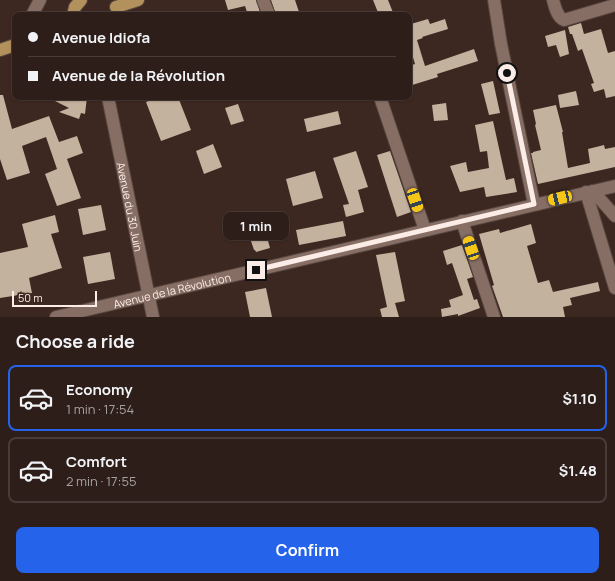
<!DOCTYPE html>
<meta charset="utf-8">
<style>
:root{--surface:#2e1e19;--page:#362722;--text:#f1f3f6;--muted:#a7a2a2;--line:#493c38;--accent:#2563eb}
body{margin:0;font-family:Manrope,sans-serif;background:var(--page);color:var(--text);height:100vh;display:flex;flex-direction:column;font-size:15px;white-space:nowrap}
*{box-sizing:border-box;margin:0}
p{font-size:13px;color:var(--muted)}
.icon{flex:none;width:22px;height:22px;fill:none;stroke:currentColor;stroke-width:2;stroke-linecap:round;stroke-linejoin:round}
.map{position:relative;height:317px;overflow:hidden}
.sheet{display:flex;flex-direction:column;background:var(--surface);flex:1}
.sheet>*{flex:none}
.top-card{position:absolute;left:12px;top:12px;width:400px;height:88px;border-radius:8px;box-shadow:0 1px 3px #0004,0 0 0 1px var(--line);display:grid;align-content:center;height:88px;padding:0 16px;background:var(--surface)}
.scale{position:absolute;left:12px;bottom:10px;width:85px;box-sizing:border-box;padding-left:4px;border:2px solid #fbece7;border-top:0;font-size:11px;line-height:14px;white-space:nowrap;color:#fbece7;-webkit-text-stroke:3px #3d2821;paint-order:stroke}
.end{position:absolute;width:18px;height:18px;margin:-9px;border:5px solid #fbece7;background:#111;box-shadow:0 0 0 2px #111}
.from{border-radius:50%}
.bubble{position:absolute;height:28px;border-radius:8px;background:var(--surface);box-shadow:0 1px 3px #0004,0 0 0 1px var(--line);font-size:13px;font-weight:700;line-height:28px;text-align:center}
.car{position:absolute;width:12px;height:24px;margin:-12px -6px;border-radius:5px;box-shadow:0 0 3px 1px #0007;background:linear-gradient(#f5c518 24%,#345 0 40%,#f5c518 0 76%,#345 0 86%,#f5c518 0)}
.top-card b{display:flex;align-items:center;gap:14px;height:38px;font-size:15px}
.top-card b+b{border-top:1px solid var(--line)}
.top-card i{width:10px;height:10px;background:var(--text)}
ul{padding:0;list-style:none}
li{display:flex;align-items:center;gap:12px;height:66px;margin:0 8px 6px;padding:0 8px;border:2px solid var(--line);border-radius:8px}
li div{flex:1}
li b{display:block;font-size:15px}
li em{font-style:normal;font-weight:700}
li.active{border-color:var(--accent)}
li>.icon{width:36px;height:36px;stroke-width:1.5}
h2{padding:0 16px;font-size:18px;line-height:48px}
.cta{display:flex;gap:8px;margin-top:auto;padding:8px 16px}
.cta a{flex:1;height:46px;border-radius:8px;background:var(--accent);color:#fff;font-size:16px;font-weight:700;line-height:46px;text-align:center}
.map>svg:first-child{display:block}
.building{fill:#c3b29d}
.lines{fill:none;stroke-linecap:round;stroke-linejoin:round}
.minor-casing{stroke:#57463f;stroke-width:14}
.major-casing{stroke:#57463f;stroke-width:14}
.minor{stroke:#876e65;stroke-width:12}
.major{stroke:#b3915d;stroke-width:12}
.route{stroke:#fbece7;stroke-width:5}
.labels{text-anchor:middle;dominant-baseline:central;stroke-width:4;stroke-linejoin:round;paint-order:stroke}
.street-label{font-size:11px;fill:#fbece7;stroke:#3d2821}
</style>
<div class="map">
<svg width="615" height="317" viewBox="0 0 615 317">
<rect width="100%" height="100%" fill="#3d2821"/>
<g class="building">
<polygon points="225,0 256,0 261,15 248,15 245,6 228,10"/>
<polygon points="271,0 295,0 300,15 276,15"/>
<polygon points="373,0 388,0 394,15 379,15"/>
<polygon points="428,19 430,24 445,19 448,29 422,37 423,38 417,40 425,66 474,49 478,61 437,74 438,77 409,86 409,66 415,64 409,44 409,22 411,22 411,24"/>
<polygon points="581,23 584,34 601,29 608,53 615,51 615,96 606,98 604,89 594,92 591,84 594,83 582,49 578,51 572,34 570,34 568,27"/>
<polygon points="565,30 569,54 560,57 556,45 548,47 545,36"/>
<polygon points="493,81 500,113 489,115 481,84"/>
<polygon points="576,91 579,105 560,108 558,95"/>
<polygon points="0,95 3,95 12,129 49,116 59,142 77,136 83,153 67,159 81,198 57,206 45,174 57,169 46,137 22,146 30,173 7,180 0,159"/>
<polygon points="47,97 87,97 85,114 81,113 79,119 59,112 69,108"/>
<polygon points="159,97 178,97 191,130 161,141 146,102"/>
<polygon points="446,103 448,120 434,121 432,105"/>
<polygon points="238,104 244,121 231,125 225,108"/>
<polygon points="556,105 563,132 562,132 568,168 590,163 588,149 604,145 605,149 615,147 615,167 538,184 531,153 533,153 533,152 541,150 535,125 536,124 533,110"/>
<polygon points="338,111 341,124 307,132 304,119"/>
<polygon points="493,121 506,180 514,178 517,192 486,197 484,187 460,192 450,166 466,162 468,172 489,168 487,151 480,152 475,125"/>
<polygon points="213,144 222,167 204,174 196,151"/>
<polygon points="356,151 368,187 358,190 364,212 346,217 343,205 349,204 333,158"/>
<polygon points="390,151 411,212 397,217 377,155"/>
<polygon points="315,171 323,198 293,206 286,179"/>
<polygon points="101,205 106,230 83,235 78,209"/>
<polygon points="55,215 59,232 51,234 62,268 29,278 32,293 0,298 0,253 28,247 22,224"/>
<polygon points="343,221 346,236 299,245 296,230"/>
<polygon points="531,224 536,243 527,246 538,283 549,280 553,292 598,282 600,291 570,298 572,305 563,307 565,317 503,317 492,286 494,285 479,234 499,229 500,233"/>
<polygon points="265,230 270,248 256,252 255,250 254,250 249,235"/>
<polygon points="462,245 473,277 467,279 474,300 477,299 480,308 458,316 458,314 442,317 441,309 451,307 449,300 463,295 452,263 447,265 443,251"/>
<polygon points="110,252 115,279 88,284 83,257"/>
<polygon points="395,252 405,301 395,303 399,317 382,317 380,309 387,307 376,255"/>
<polygon points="266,288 272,317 250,317 245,292"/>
</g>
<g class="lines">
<g class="minor-casing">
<g id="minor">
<polyline points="263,0 269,15"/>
<polyline points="494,0 501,44 534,204"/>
<path d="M553 0C555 7 557 17 564 20L615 5"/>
<polyline points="32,15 40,0"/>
<path id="s1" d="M108 97 153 317"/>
<polyline points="380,97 425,230"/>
<polyline points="593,191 615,216"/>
<polyline points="586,192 615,288"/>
<polyline points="462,221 494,317"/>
<path id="s2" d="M56 317 615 186"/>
</g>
</g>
<g class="major-casing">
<g id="major">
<polyline points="116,7 138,0"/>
<polyline points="73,15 75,7 81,0"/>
<polyline points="0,50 15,45"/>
</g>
</g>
<use href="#minor" class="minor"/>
<use href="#major" class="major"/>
</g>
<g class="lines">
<polyline class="route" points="256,270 534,204 507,73"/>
</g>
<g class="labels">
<g class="street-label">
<text stroke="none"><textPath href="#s1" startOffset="112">Avenue du 30 Juin</textPath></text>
<text stroke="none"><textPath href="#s2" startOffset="119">Avenue de la Révolution</textPath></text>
</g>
</g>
</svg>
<div class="scale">50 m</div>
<i class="end from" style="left:507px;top:73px"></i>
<i class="end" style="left:256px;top:270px"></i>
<div class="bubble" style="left:223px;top:212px;width:66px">1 min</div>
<i class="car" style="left:560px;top:198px;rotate:257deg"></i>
<i class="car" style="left:415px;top:200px;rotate:161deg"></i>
<i class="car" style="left:471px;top:248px;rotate:341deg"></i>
<div class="top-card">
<b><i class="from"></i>Avenue Idiofa</b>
<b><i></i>Avenue de la Révolution</b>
</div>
</div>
<section class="sheet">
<h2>Choose a ride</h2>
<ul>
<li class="active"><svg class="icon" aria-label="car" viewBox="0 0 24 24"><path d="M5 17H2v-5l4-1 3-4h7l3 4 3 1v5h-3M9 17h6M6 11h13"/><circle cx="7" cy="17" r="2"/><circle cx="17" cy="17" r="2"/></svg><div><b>Economy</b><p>1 min · 17:54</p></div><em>$1.10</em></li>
<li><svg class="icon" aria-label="car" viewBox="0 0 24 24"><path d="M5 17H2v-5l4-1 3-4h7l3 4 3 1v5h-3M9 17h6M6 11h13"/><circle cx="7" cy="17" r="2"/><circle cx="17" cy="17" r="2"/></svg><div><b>Comfort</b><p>2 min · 17:55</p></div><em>$1.48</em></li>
</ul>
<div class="cta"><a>Confirm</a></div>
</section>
